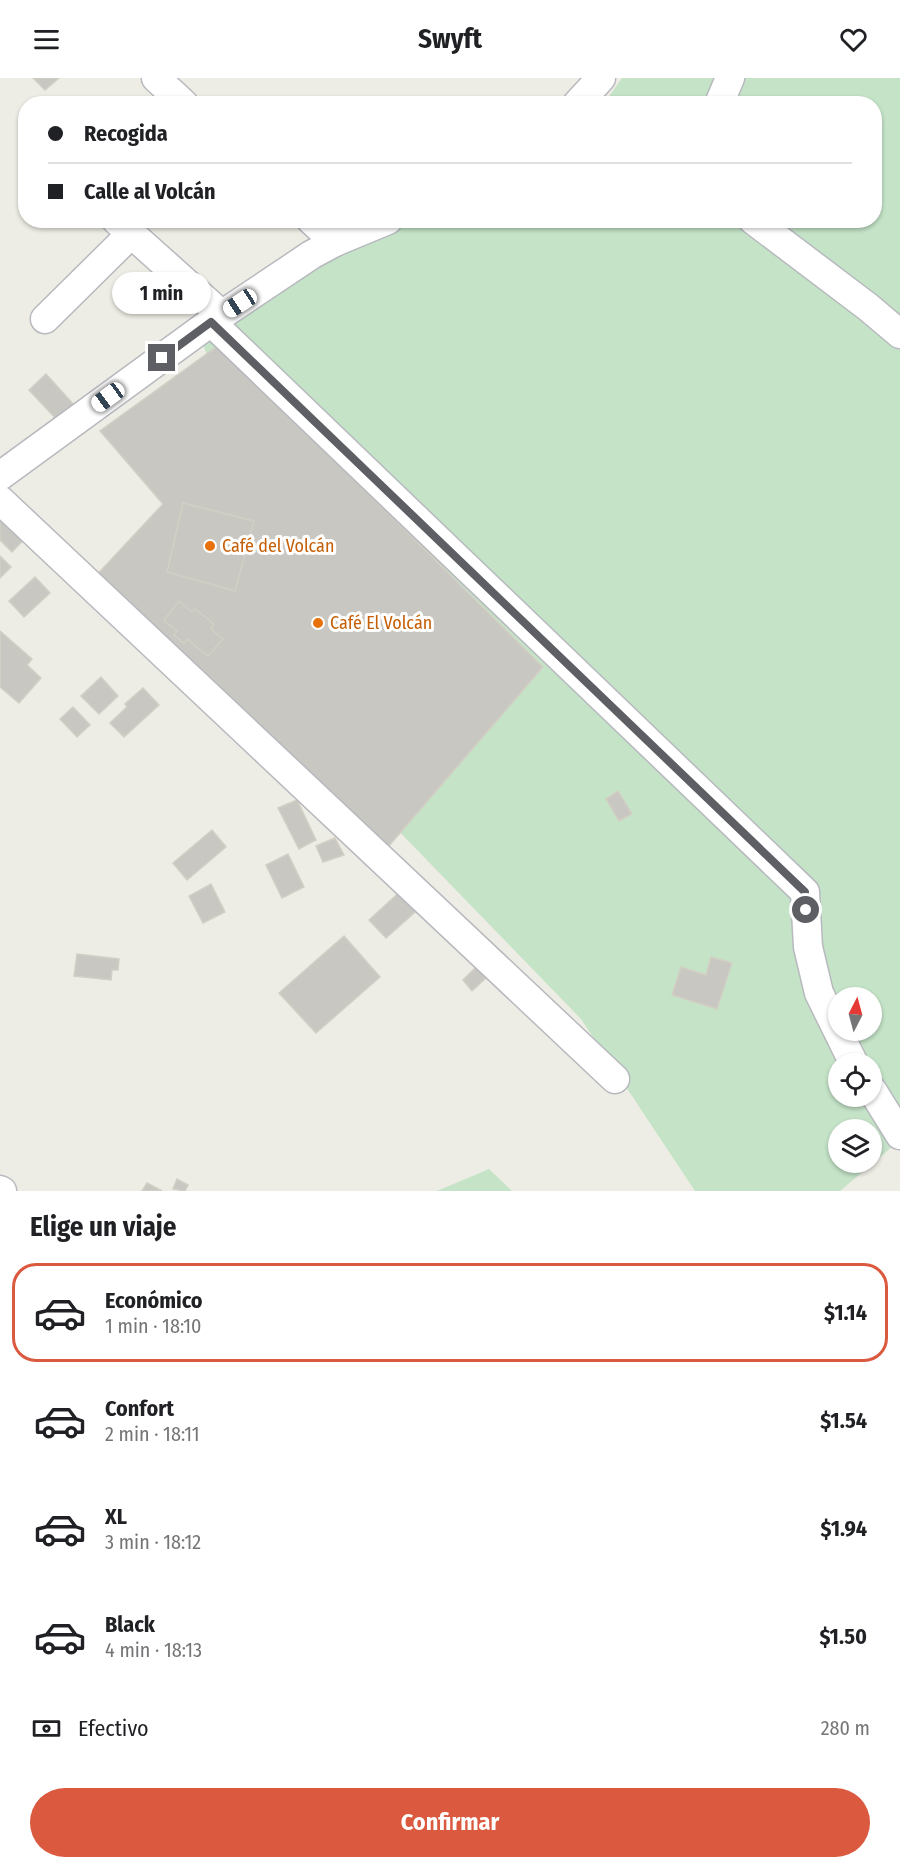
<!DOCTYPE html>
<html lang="es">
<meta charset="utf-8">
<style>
:root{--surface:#fff;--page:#f6f6f6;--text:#202124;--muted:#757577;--line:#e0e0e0;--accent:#da593f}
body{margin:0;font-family:"Fira Sans Condensed",sans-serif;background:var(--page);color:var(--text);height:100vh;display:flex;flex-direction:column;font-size:22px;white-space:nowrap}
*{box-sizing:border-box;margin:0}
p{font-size:20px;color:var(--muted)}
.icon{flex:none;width:33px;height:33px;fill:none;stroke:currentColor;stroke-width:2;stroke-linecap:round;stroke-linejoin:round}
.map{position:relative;height:1113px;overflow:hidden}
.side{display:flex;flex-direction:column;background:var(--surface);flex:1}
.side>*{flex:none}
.top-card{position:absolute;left:18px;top:18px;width:864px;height:132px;border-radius:24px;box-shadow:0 2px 4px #0004;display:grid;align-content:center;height:132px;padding:0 30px;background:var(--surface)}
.needle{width:39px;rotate:6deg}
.buttons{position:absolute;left:828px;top:909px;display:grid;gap:12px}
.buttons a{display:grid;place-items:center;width:54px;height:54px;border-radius:50%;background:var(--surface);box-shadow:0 2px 4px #0004;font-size:30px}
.end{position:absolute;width:27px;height:27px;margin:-14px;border:8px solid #5d5f64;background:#fff;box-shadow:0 0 0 3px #fff}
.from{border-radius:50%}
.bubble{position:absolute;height:42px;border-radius:21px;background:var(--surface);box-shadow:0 2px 4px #0004;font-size:20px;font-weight:700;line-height:42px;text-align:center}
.car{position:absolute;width:18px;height:36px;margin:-18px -9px;border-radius:8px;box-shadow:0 0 4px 2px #0007;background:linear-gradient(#fff 24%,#345 0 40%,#fff 0 76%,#345 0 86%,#fff 0)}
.top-card b{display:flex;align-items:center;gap:21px;height:57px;font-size:22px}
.top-card b+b{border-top:2px solid var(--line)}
.top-card i{width:15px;height:15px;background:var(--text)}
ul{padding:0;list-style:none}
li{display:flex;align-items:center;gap:18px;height:99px;margin:0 12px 9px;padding:0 18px;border:3px solid transparent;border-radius:24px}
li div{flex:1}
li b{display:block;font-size:22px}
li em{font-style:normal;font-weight:700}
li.active{border-color:var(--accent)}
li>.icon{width:54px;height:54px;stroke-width:1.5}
h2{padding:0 30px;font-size:27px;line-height:72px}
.pay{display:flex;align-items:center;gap:15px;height:66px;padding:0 30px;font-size:22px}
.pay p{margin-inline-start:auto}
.primary-button{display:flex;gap:12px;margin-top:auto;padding:12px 30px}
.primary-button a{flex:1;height:69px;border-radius:36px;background:var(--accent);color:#fff;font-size:24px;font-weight:700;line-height:69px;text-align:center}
header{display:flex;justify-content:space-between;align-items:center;height:78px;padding:0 30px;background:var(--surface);font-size:27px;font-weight:700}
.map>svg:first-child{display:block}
.green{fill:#c4e3c7;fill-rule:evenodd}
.building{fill:#c9c7c2;stroke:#d2cfc4;stroke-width:1.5}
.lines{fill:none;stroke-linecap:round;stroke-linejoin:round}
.minor-casing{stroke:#b7b9be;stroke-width:31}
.minor{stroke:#fff;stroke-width:28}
.route{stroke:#5d5f64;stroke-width:8}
.food-dot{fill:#e8710a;stroke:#fff;stroke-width:2}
.labels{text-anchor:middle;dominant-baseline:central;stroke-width:6;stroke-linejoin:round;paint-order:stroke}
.food-label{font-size:18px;fill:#c56008;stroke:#fff;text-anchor:start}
</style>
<header><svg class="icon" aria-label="menu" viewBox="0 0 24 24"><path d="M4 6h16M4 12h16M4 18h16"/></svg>Swyft<svg class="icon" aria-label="heart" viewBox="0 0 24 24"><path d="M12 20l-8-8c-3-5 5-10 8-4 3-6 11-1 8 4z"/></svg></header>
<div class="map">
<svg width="900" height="1113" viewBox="0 0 900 1113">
<rect width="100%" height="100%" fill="#eeede5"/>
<g class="green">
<polygon points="622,0 726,0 714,25 604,26"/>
<path d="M731 0H900V1062L840 1113H695L581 941 325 677 266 433 198 253 388 143 874 142V26L719 25ZM838 920H872V952H838ZM838 986H872V1018H838ZM838 1052H872V1084H838Z"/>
<polygon points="489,1091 512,1113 437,1113"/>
</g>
<g class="building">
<polygon points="33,0 59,0 45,12"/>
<polygon points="219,267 543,589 382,776 92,502 163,426 100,353"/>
<polygon points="46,296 74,327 57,342 29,312"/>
<polygon points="183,425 254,443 235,513 167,494"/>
<polygon points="0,427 31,454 12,474 0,462"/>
<polygon points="0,478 11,489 0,500"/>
<polygon points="35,499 50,515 24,539 9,523"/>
<polygon points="179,523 192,534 195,531 214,546 211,551 223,561 208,578 187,561 184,565 174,557 177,553 164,542"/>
<polygon points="0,553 32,581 27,587 41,600 19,625 0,609"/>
<polygon points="101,599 118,618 99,636 81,618"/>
<polygon points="143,610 159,627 124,659 110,645 127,629 125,626"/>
<polygon points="73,629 90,647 77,659 60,641"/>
<polygon points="618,713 632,736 619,743 606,721"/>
<polygon points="297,722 316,762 299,771 278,730"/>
<polygon points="212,752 226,769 187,802 173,785"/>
<polygon points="335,760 344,777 323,784 316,768"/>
<polygon points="288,776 304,809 282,820 266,787"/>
<polygon points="211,806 225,834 203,845 189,818"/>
<polygon points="405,809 422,828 386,860 369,842"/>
<polygon points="344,858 380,899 316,955 279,915"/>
<polygon points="77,876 119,881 118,892 112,892 111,902 74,898"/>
<polygon points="711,879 732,885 717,931 672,917 681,889 706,897"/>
<polygon points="477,888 487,899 472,913 463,902"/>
<polygon points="177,1101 188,1107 185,1113 173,1111"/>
<polygon points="147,1105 162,1113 142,1113"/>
</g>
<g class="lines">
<g class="minor-casing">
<g id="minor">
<polyline points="156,0 184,26"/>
<polyline points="577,26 601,0"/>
<polyline points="719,26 730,0"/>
<polyline points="116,142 222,237"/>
<polyline points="311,142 335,164"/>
<polyline points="753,142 868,229 900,256"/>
<polyline points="45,241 131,156"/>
<polyline points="211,244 805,814 808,869 819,915 854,986"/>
<polyline points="0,398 211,244 311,177 335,164 388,142"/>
<polyline points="0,422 615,1001"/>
<polyline points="872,1012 900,1057"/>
<polyline points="0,1112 2,1113"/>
</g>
</g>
<use href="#minor" class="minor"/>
</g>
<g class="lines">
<polyline class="route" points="162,280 211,244 805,814 806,832"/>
</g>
<g class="food-dot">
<circle cx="210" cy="468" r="6"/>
<circle cx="318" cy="545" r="6"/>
</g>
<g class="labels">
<g class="food-label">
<text x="222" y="468">Café del Volcán</text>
<text x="330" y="545">Café El Volcán</text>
</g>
</g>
</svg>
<div class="buttons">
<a><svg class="needle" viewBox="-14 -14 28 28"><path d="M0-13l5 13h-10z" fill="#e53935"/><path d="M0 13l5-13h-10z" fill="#757577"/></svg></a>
<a><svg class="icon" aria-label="locate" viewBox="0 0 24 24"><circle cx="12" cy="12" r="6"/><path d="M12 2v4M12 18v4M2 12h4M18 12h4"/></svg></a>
<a><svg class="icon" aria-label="layers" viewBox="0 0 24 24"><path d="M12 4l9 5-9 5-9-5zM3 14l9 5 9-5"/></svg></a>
</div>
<i class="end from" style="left:806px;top:832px"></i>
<i class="end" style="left:162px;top:280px"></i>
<div class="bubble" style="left:112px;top:194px;width:99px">1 min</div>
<i class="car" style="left:240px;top:225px;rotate:237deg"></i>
<i class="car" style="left:108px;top:319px;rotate:234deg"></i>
<div class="top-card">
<b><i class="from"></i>Recogida</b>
<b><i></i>Calle al Volcán</b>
</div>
</div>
<section class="side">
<h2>Elige un viaje</h2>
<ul>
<li class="active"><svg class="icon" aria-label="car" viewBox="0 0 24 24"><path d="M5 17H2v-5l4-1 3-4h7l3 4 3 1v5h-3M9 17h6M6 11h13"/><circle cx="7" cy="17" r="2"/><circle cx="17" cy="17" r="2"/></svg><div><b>Económico</b><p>1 min · 18:10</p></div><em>$1.14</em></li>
<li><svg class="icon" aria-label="car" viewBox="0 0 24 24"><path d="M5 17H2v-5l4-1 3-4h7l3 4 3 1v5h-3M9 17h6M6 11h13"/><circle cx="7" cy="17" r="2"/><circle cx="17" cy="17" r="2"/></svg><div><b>Confort</b><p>2 min · 18:11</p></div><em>$1.54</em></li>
<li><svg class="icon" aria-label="car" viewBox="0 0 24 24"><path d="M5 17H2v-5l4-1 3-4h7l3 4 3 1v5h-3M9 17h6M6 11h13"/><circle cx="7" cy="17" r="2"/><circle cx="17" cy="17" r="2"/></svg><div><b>XL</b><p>3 min · 18:12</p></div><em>$1.94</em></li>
<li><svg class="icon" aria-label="car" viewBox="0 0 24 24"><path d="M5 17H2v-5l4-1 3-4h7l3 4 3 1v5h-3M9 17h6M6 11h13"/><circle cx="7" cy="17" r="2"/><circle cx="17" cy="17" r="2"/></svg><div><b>Black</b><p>4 min · 18:13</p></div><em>$1.50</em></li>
</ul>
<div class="pay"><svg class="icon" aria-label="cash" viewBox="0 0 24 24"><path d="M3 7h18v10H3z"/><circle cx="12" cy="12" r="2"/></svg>Efectivo<p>280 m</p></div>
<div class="primary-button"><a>Confirmar</a></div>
</section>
